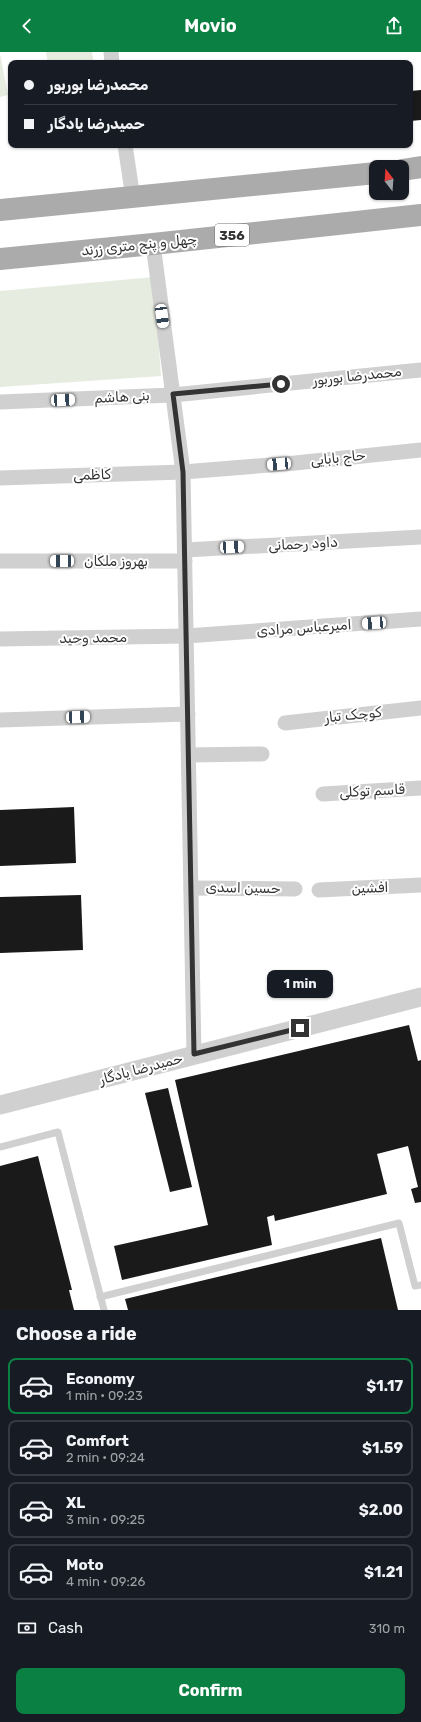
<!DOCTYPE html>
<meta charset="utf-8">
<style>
:root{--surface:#171b24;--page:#242831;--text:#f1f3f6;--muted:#9ea1a6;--line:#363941;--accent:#0b8043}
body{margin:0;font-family:Rubik,"Noto Sans Arabic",sans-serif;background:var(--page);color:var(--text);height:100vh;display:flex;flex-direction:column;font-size:15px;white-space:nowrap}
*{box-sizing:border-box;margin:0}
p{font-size:13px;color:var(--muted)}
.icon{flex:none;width:22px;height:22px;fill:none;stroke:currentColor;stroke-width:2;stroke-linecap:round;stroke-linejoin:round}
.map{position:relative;height:1258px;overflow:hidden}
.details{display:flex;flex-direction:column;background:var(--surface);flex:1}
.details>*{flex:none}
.banner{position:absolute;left:8px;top:8px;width:405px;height:88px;border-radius:8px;box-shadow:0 1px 3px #0004;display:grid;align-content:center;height:88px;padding:0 16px;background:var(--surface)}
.needle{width:26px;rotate:343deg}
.tools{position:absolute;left:369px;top:108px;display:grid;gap:8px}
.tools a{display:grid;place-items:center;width:40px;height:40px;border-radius:8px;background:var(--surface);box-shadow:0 1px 3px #0004;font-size:20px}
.end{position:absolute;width:18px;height:18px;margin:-9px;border:5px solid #333;background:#fff;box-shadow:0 0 0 2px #fff}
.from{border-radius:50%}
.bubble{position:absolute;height:28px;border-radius:8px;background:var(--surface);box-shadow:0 1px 3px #0004;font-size:13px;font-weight:700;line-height:28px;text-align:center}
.car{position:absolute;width:12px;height:24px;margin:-12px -6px;border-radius:5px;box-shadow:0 0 3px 1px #0007;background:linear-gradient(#fff 24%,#345 0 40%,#fff 0 76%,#345 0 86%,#fff 0)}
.banner b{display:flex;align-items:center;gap:14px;height:38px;font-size:15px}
.banner b+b{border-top:1px solid var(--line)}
.banner i{width:10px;height:10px;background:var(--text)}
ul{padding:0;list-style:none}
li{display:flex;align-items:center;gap:12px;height:56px;margin:0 8px 6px;padding:0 8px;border:2px solid var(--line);border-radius:8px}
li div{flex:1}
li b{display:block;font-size:15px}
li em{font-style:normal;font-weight:700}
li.selected{border-color:var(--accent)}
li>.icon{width:36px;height:36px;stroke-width:1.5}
h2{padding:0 16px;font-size:18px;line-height:48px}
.pay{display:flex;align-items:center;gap:10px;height:44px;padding:0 16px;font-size:15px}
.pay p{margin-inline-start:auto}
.primary-button{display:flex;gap:8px;margin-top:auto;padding:8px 16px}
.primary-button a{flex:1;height:46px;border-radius:8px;background:var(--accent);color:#fff;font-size:16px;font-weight:700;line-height:46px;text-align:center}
header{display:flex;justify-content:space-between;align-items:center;height:52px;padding:0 16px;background:var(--accent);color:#fff;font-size:18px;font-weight:700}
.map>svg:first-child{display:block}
.green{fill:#e6ecdf}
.building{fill:#1a1a1a}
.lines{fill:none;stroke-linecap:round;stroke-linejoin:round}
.service{stroke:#d0d0d0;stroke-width:7}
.minor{stroke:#d0d0d0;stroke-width:15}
.tertiary{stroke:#d0d0d0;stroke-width:19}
.primary{stroke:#ababab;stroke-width:22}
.route{stroke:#333;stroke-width:5}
.labels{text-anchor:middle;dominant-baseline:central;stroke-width:4;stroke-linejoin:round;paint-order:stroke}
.shield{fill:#fff;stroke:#707070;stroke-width:1}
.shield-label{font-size:13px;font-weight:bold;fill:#333}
.street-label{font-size:14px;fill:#333;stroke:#fff}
</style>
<header><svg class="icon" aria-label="back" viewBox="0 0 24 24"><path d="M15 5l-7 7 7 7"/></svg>Movio<svg class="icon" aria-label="share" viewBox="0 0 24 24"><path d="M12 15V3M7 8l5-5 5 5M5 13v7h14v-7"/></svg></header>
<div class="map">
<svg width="421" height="1258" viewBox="0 0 421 1258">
<rect width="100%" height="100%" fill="#fff"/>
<g class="green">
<polygon points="46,0 92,0 94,11 48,11"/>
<polygon points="0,2 8,43 0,45"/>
<polygon points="154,225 161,324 0,335 0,239"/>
</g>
<g class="building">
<polygon points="421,38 421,68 410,69 410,39"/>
<polygon points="74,755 76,811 0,814 0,758"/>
<polygon points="81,843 83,898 0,901 0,845"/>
<polygon points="409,973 418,1009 421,1008 421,1150 415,1151 411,1137 418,1135 408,1094 377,1102 387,1142 275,1169 274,1163 267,1165 272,1193 122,1228 114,1194 208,1173 175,1028"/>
<polygon points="168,1036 192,1135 170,1140 145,1041"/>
<polygon points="38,1104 72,1238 69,1238 74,1258 0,1258 0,1114"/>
<polygon points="381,1186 398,1258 128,1258 125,1247"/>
</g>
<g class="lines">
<g class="service">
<polyline points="0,1095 58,1080 104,1258"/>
<polyline points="100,1245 399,1171 415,1234 421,1233"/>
</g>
<g class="minor">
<polyline points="111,0 112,11"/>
<polyline points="125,93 133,146"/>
<polyline points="153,192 183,420 194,1003"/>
<polyline points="0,350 173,343 421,318"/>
<polyline points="0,426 183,420 295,411 421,398"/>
<polyline points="185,498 421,485"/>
<polyline points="0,509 185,509"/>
<polyline points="0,587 186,584 421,567"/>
<polyline points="0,668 188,662"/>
<polyline points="285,671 421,656"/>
<polyline points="189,703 262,702"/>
<polyline points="323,742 421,736"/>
<polyline points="191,836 295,837"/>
<polyline points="319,838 421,833"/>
</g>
<polyline class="tertiary" points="0,1053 421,945"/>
<g class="primary">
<polyline points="402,118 421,115"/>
<polyline points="0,158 376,121"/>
<polyline points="0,207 153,192 421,163"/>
</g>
</g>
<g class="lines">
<polyline class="route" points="281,332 173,342 183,420 194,1002 300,976"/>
</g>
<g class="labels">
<rect class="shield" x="215" y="172" width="34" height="22" rx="3"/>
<g class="shield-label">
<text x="232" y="183">356</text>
</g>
<g class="street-label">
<text transform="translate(139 193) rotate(-6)">چهل و پنج متری زرند</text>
<text transform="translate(357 324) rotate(-6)">محمدرضا بوربور</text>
<text transform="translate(122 345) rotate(-3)">بنی هاشم</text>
<text transform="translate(338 406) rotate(-6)">حاج بابایی</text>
<text transform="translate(92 423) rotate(-2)">کاظمی</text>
<text transform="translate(303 492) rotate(-3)">داود رحمانی</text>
<text x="116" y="509">بهروز ملکان</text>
<text transform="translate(304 576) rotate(-4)">امیرعباس مرادی</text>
<text transform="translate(93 586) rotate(-1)">محمد وحید</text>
<text transform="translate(353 663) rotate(-6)">کوچک تبار</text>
<text transform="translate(372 739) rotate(-3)">قاسم توکلی</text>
<text transform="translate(243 836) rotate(1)">حسین اسدی</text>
<text transform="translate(370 836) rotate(-2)">افشین</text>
<text transform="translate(141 1017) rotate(-15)">حمیدرضا یادگار</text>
</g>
</g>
</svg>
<div class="tools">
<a><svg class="needle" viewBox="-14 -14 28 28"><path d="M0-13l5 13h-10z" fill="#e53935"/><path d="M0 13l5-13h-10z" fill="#9ea1a6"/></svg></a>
</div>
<i class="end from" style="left:281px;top:332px"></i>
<i class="end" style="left:300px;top:976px"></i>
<div class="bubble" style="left:267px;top:918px;width:66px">1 min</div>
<i class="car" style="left:162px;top:264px;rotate:172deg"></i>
<i class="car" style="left:63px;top:348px;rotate:87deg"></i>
<i class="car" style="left:279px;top:412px;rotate:265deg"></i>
<i class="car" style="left:232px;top:495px;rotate:87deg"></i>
<i class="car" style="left:62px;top:509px;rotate:270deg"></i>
<i class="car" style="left:374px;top:571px;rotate:266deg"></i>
<i class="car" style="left:78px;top:665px;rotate:88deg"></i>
<div class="banner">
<b><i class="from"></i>محمدرضا بوربور</b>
<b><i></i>حمیدرضا یادگار</b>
</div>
</div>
<section class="details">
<h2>Choose a ride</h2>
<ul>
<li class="selected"><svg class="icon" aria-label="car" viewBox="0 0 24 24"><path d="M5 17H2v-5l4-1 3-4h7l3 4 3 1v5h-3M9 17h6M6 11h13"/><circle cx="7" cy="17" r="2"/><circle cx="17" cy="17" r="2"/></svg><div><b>Economy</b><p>1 min · 09:23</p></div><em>$1.17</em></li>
<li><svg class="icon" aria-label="car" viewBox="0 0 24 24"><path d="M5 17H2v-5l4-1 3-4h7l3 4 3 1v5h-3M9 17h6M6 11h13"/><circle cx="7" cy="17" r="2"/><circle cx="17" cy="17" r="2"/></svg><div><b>Comfort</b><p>2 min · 09:24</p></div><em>$1.59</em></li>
<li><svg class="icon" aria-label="car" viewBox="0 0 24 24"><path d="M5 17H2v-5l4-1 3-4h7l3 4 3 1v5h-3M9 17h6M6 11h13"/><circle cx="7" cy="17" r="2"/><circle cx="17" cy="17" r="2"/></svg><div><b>XL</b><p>3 min · 09:25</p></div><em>$2.00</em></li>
<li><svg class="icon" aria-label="car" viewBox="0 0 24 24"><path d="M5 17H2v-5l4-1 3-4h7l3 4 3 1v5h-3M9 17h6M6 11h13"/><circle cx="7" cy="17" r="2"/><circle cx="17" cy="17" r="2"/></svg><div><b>Moto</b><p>4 min · 09:26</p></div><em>$1.21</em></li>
</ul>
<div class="pay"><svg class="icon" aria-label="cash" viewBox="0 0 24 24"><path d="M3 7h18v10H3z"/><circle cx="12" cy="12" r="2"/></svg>Cash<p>310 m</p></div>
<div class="primary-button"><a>Confirm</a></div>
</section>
